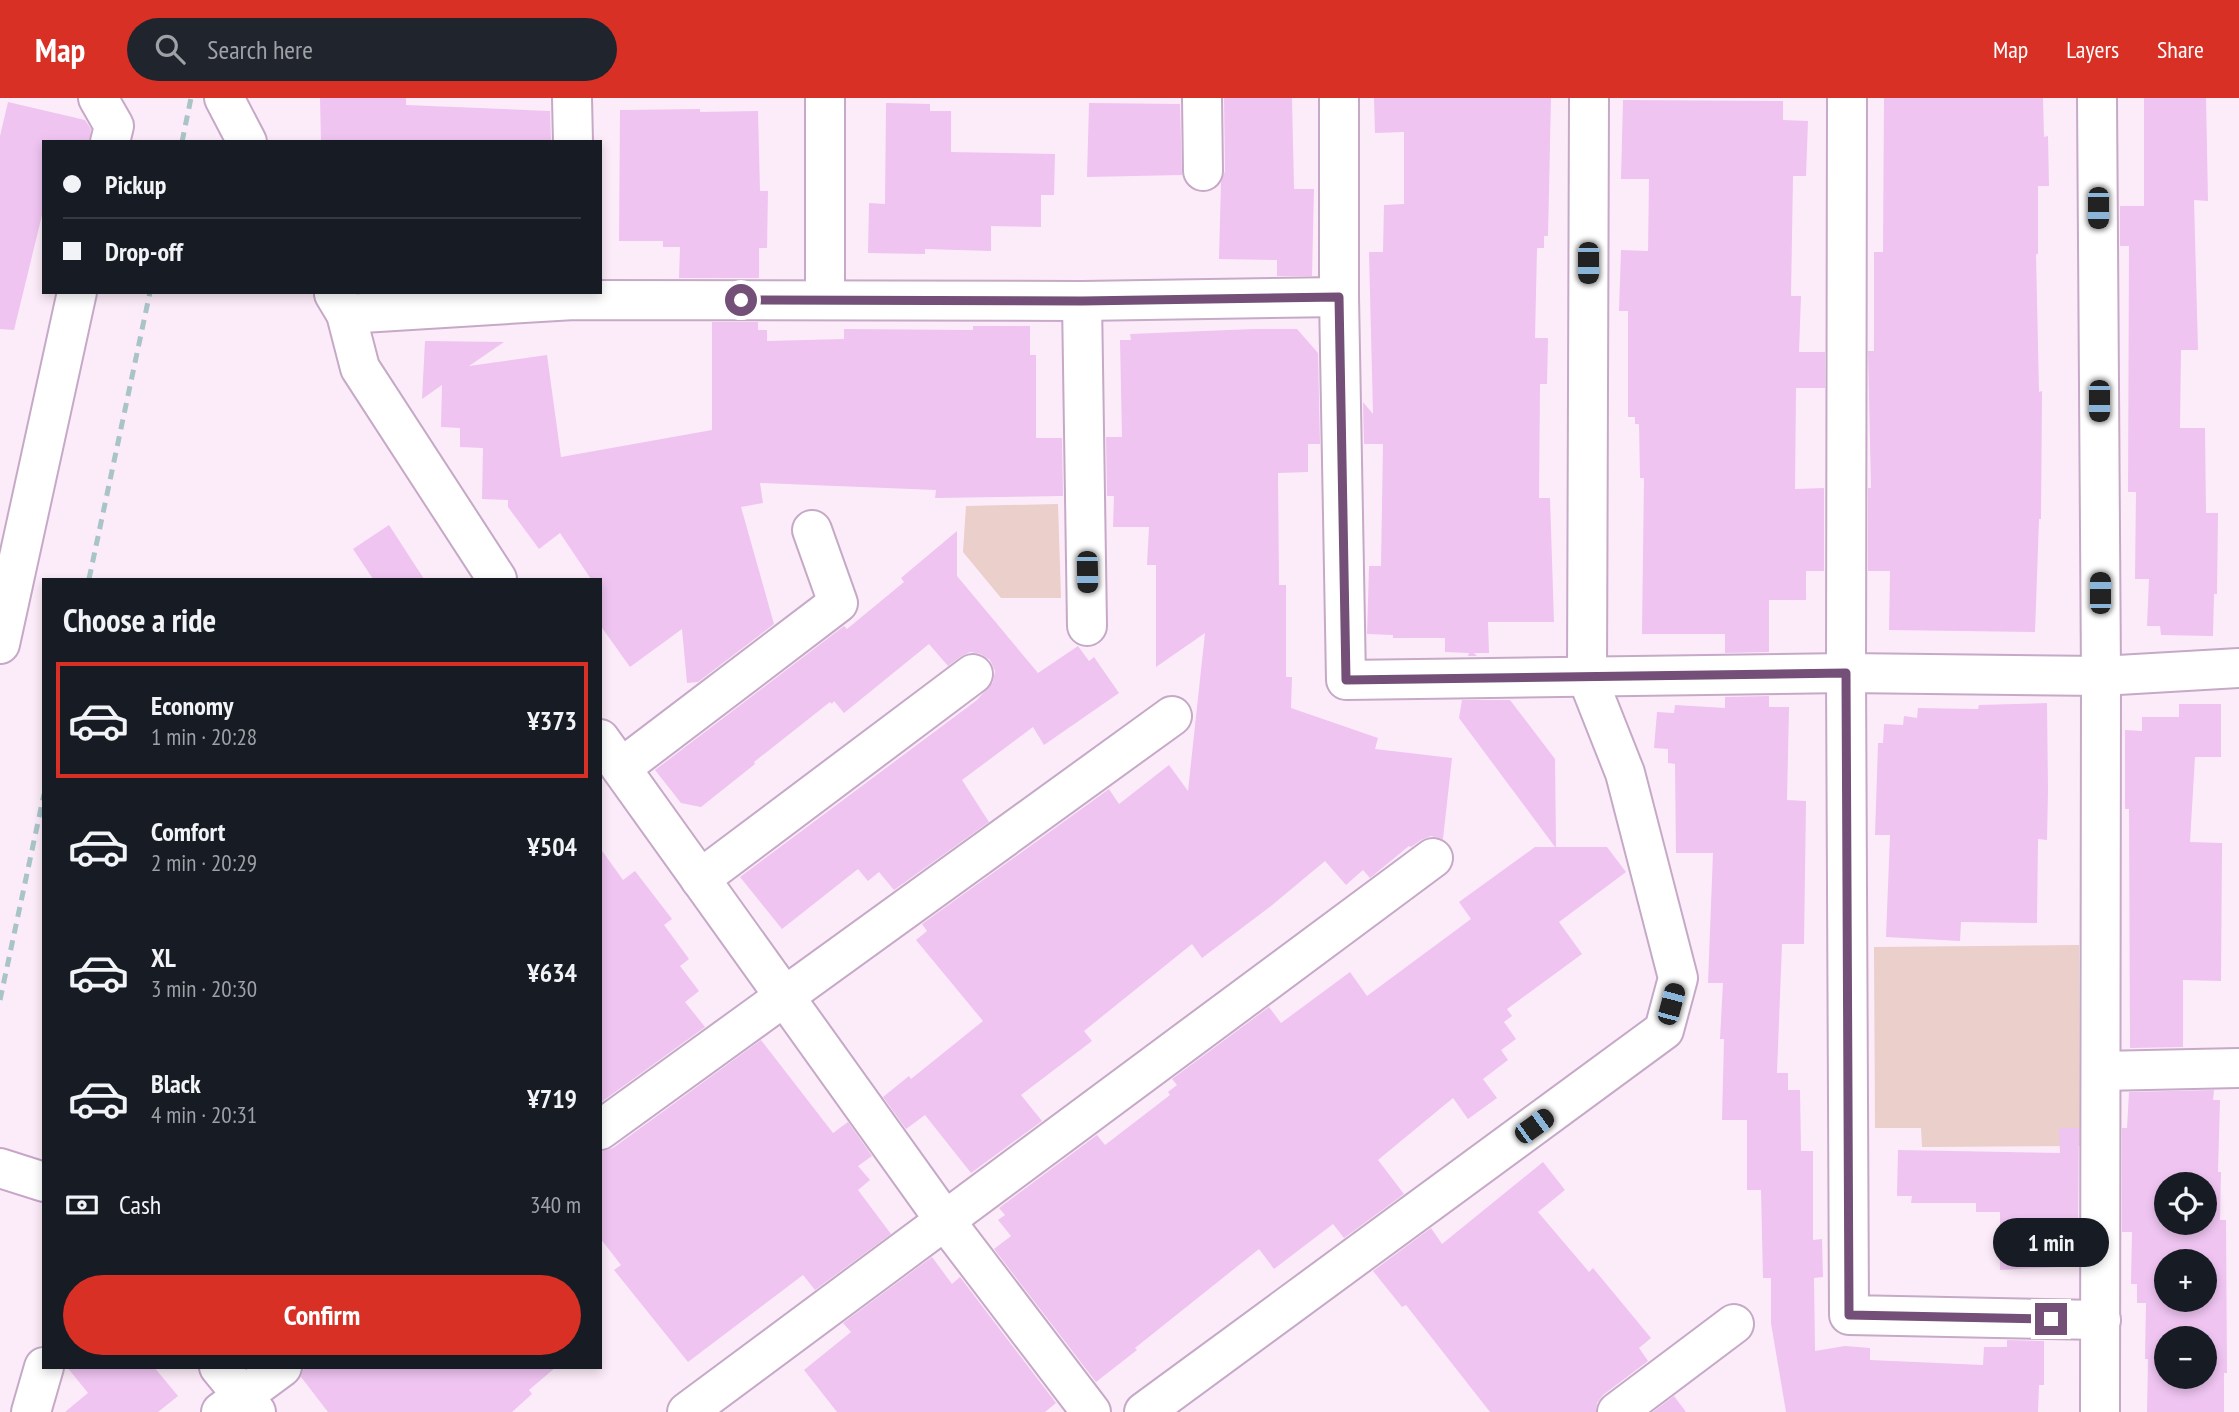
<!DOCTYPE html>
<meta charset="utf-8">
<style>
:root{--surface:#171b24;--page:#20242c;--text:#f1f3f6;--muted:#9ea1a6;--line:#363941;--accent:#d93025}
body{margin:0;font-family:"PT Sans Narrow",sans-serif;background:var(--page);color:var(--text);height:100vh;display:flex;flex-direction:column;font-size:26px;white-space:nowrap}
*{box-sizing:border-box;margin:0}
p{font-size:23px;color:var(--muted)}
.icon{flex:none;width:38px;height:38px;fill:none;stroke:currentColor;stroke-width:2;stroke-linecap:round;stroke-linejoin:round}
.map{position:relative;flex:1;overflow:hidden}
.sheet{position:absolute;left:42px;top:480px;width:560px;height:791px;display:flex;flex-direction:column;background:var(--surface);border-radius:0px;box-shadow:0 4px 10px #0003}
.sheet>*{flex:none}
.banner{position:absolute;left:42px;top:42px;width:560px;height:154px;border-radius:0px;box-shadow:0 4px 10px #0003;display:grid;align-content:center;height:154px;padding:0 21px;background:var(--surface)}
.tools{position:absolute;left:2154px;top:1074px;display:grid;gap:14px}
.tools a{display:grid;place-items:center;width:63px;height:63px;border-radius:50%;background:var(--surface);box-shadow:0 4px 10px #0003;font-size:35px}
.end{position:absolute;width:32px;height:32px;margin:-16px;border:9px solid #744f77;background:#fff;box-shadow:0 0 0 4px #fff}
.from{border-radius:50%}
.bubble{position:absolute;height:49px;border-radius:24px;background:var(--surface);box-shadow:0 4px 10px #0003;font-size:23px;font-weight:700;line-height:49px;text-align:center}
.car{position:absolute;width:21px;height:42px;margin:-21px -10px;border-radius:9px;box-shadow:0 0 5px 2px #0007;background:linear-gradient(#222 24%,#8ab4d8 0 40%,#222 0 76%,#8ab4d8 0 86%,#222 0)}
.banner b{display:flex;align-items:center;gap:24px;height:66px;font-size:26px}
.banner b+b{border-top:2px solid var(--line)}
.banner i{width:18px;height:18px;background:var(--text)}
ul{padding:0;list-style:none}
li{display:flex;align-items:center;gap:21px;height:116px;margin:0 14px 10px;padding:0 7px;border:4px solid transparent;border-radius:0px}
li div{flex:1}
li b{display:block;font-size:26px}
li em{font-style:normal;font-weight:700}
li.current{border-color:var(--accent)}
li>.icon{width:63px;height:63px;stroke-width:1.5}
h2{padding:0 21px;font-size:32px;line-height:84px}
.pay{display:flex;align-items:center;gap:18px;height:77px;padding:0 21px;font-size:26px}
.pay p{margin-inline-start:auto}
.button{display:flex;gap:14px;margin-top:auto;padding:14px 21px}
.button a{flex:1;height:80px;border-radius:42px;background:var(--accent);color:#fff;font-size:28px;font-weight:700;line-height:80px;text-align:center}
header{display:flex;align-items:center;gap:42px;box-sizing:border-box;height:98px;padding:0 35px;background:var(--accent);color:#fff}
header strong{font-size:33px}
nav{display:flex;gap:38px;margin-inline-start:auto;font-size:24px}
.search{width:490px;height:63px;background:var(--page);display:flex;align-items:center;gap:18px;box-sizing:border-box;padding:0 24px;border-radius:38px;color:var(--muted);font-size:26px}
.map>svg:first-child{display:block}
.green{fill:#eacfca}
.building{fill:#efc4f1;fill-rule:evenodd}
.lines{fill:none;stroke-linecap:round;stroke-linejoin:round}
.street-casing{stroke:#c6a9c7;stroke-width:42}
.secondary-casing{stroke:#c8a5c8;stroke-width:42}
.street{stroke:#fff;stroke-width:38}
.secondary{stroke:#fff;stroke-width:38}
.rail{stroke:#a9c4c7;stroke-width:5;stroke-dasharray:10 7;stroke-linecap:butt}
.route{stroke:#744f77;stroke-width:9}
</style>
<header>
<strong>Map</strong>
<div class="search"><svg class="icon" aria-label="search" viewBox="0 0 24 24"><circle cx="10" cy="10" r="6"/><path d="M15 15l6 6"/></svg>Search here</div>
<nav><a>Map</a><a>Layers</a><a>Share</a></nav>
</header>
<div class="map">
<svg width="2239" height="1314" viewBox="0 0 2239 1314">
<rect width="100%" height="100%" fill="#fcecf9"/>
<g class="green">
<polygon points="1058,406 1061,500 1001,500 963,454 966,408"/>
<polygon points="2079,847 2080,1048 1922,1049 1921,1030 1875,1030 1874,849"/>
</g>
<g class="building">
<polygon points="320,0 406,0 406,7 550,13 551,44 321,44"/>
<polygon points="1224,0 1292,0 1294,91 1314,91 1312,178 1277,178 1277,162 1219,161 1221,84 1225,73"/>
<polygon points="1374,0 1551,0 1548,138 1544,138 1544,150 1537,150 1535,240 1548,240 1547,286 1540,286 1539,400 1550,400 1554,524 1488,524 1489,555 1474,555 1477,558 1468,558 1469,555 1445,554 1445,540 1393,540 1393,537 1367,536 1369,468 1381,468 1383,346 1364,346 1363,304 1373,316 1369,154 1383,154 1384,107 1404,106 1404,34 1375,35"/>
<polygon points="1884,0 2043,0 2044,39 2048,38 2049,88 2038,88 2038,156 2036,156 2039,294 2042,293 2041,421 2039,421 2035,534 1889,532 1890,473 1868,473 1868,390 1871,390 1868,253 1874,253 1874,154 1883,154"/>
<polygon points="2144,0 2206,0 2208,103 2194,102 2198,252 2181,252 2180,330 2205,330 2206,415 2218,415 2217,496 2214,496 2213,538 2161,537 2160,528 2147,528 2149,481 2135,481 2136,394 2128,394 2129,148 2120,148 2120,108 2144,108"/>
<polygon points="1623,2 1783,3 1783,22 1808,23 1806,78 1793,78 1791,198 1801,198 1799,254 1825,254 1825,290 1796,290 1795,391 1824,390 1824,473 1806,473 1806,502 1769,502 1769,554 1725,555 1725,536 1642,536 1644,380 1640,380 1639,326 1635,326 1635,319 1628,319 1628,213 1619,213 1621,152 1648,153 1649,81 1621,81"/>
<polygon points="8,4 85,22 91,31 89,44 44,44 44,109 14,232 0,231 0,38"/>
<polygon points="886,5 930,6 930,13 951,13 951,54 1055,56 1054,97 1041,97 1041,129 991,128 991,153 925,151 925,156 868,155 869,105 885,106"/>
<polygon points="1089,5 1180,6 1182,77 1087,79"/>
<polygon points="700,11 700,14 758,13 760,93 768,93 767,150 759,150 759,180 679,180 680,149 663,149 663,143 619,143 620,12"/>
<polygon points="712,224 758,224 758,232 767,232 767,243 844,241 844,231 973,232 973,228 1030,228 1030,257 1036,257 1036,340 1062,340 1063,398 935,400 936,392 760,385 763,405 741,409 774,526 698,584 687,585 682,531 630,569 600,527 600,481 591,481 560,435 539,451 508,409 508,402 482,401 483,350 460,349 460,330 441,329 442,287 422,301 425,243 504,244 469,268 547,257 561,359 712,332"/>
<polygon points="1254,231 1297,231 1318,255 1320,346 1308,346 1308,374 1278,375 1279,487 1286,487 1286,579 1292,579 1291,610 1378,640 1375,651 1452,660 1443,741 1431,738 1421,742 1411,749 1409,748 1370,780 1363,772 1346,787 1325,763 1271,808 1202,860 1192,846 1084,933 1092,943 1021,997 1042,1023 971,1075 925,1017 906,1031 883,999 909,978 911,981 983,923 916,842 927,833 922,826 1109,691 1119,706 1169,667 1188,693 1205,535 1156,569 1156,467 1147,467 1149,429 1113,429 1114,398 1107,398 1106,339 1122,339 1120,242 1131,242 1130,236"/>
<polygon points="389,427 424,481 373,481 353,451"/>
<polygon points="957,433 957,478 1038,575 1078,548 1089,563 1094,559 1119,595 1044,647 1033,629 962,682 989,724 894,792 879,774 868,783 858,771 782,831 740,779 977,602 993,584 995,573 990,562 981,556 970,554 960,559 948,568 929,546 844,615 834,603 832,606 830,604 754,664 755,666 701,709 681,705 655,672 844,528 847,531 904,484 901,480"/>
<polygon points="1769,598 1769,609 1789,609 1787,702 1806,703 1804,846 1782,846 1777,975 1788,975 1788,992 1800,992 1801,1053 1813,1053 1813,1142 1822,1141 1823,1179 1814,1180 1815,1253 1845,1248 1870,1250 1870,1262 1983,1267 1984,1249 2007,1249 2007,1242 2044,1243 2044,1287 2039,1287 2038,1314 1786,1314 1771,1225 1771,1180 1763,1180 1761,1092 1747,1092 1747,1022 1722,1022 1724,941 1720,941 1723,885 1708,885 1713,755 1676,755 1675,666 1668,665 1668,651 1654,650 1657,614 1674,615 1675,607 1725,610 1725,599"/>
<polygon points="1462,602 1510,602 1555,661 1556,749 1607,749 1626,774 1559,824 1582,856 1507,911 1512,918 1504,924 1516,941 1501,952 1508,962 1483,981 1497,1000 1468,1021 1453,1000 1378,1062 1404,1096 1344,1140 1333,1126 1274,1171 1259,1151 1135,1250 1137,1252 1096,1284 994,1151 1011,1138 998,1122 1005,1117 999,1110 1097,1037 1105,1047 1170,997 1168,994 1177,987 1172,981 1269,909 1281,925 1350,874 1367,898 1471,821 1459,804 1535,749 1555,749 1459,620"/>
<polygon points="2047,605 2048,693 2047,742 2038,741 2037,825 1961,824 1960,843 1886,839 1890,737 1875,737 1878,645 1883,645 1884,626 1903,627 1904,618 1917,620 1918,610 1978,611 1979,607"/>
<polygon points="2179,606 2221,606 2221,659 2195,659 2190,744 2222,745 2221,883 2183,882 2183,949 2130,950 2129,711 2125,711 2125,632 2142,633 2142,619 2179,619"/>
<polygon points="600,750 623,782 635,773 672,821 664,827 689,861 680,868 699,893 685,904 705,929 600,1005"/>
<polygon points="761,942 833,1035 848,1024 872,1058 858,1068 870,1082 858,1092 891,1136 815,1192 803,1177 688,1264 614,1172 621,1167 600,1140 600,1054 613,1050"/>
<path d="M2214 992 2213 1002H2220L2218 1074H2221L2220 1122H2226L2227 1275H2224V1314H2147L2148 1261H2145L2146 1205H2137V1186H2131L2132 1134H2122V1030H2127L2129 994ZM2166 1087H2205V1125H2166ZM2166 1164H2205V1202H2166ZM2166 1241H2205V1279H2166Z"/>
<polygon points="2059,1030 2079,1030 2078,1134 2063,1133 2062,1169 2000,1172 2000,1114 1976,1114 1976,1105 1911,1105 1912,1098 1897,1098 1898,1052 2060,1055"/>
<polygon points="1543,1064 1565,1092 1538,1114 1589,1174 1593,1170 1651,1240 1639,1250 1648,1263 1603,1297 1597,1305 1596,1314 1490,1314 1406,1207 1402,1209 1373,1173 1431,1130 1442,1146"/>
<polygon points="932,1159 952,1186 960,1179 1056,1305 1045,1314 837,1314 804,1272 851,1234 843,1225"/>
<polygon points="67,1269 154,1269 178,1298 158,1314 65,1314 88,1295"/>
<polygon points="304,1269 556,1269 529,1292 532,1296 512,1314 328,1314 301,1279"/>
<polygon points="1674,1298 1686,1314 1653,1314"/>
</g>
<g class="lines">
<g class="street-casing">
<g id="street">
<polyline points="98,0 114,28 110,44"/>
<polyline points="224,0 247,44"/>
<polyline points="572,0 573,44"/>
<polyline points="1202,0 1203,73"/>
<polyline points="1339,0 1339,199 1346,582 1846,575 2101,578 2239,570"/>
<polyline points="1847,0 1846,575 1849,1217 2101,1222"/>
<polyline points="2097,0 2101,578 2100,1314"/>
<polyline points="334,196 346,216 360,270 497,481"/>
<polyline points="825,201 825,0"/>
<polyline points="1082,203 1087,528"/>
<polyline points="346,216 574,202 1082,203 1339,199"/>
<polyline points="0,546 77,194"/>
<polyline points="600,641 946,1124 1091,1314"/>
<polyline points="621,670 838,505 812,432"/>
<polyline points="700,781 973,576"/>
<polyline points="2101,973 2239,970"/>
<polyline points="600,1032 1172,618"/>
<polyline points="31,1314 44,1269"/>
<polyline points="221,1314 282,1269"/>
<polyline points="687,1314 1433,760"/>
<polyline points="1144,1314 1664,932 1678,880 1625,675 1587,579 1589,0"/>
<polyline points="1617,1314 1734,1226"/>
</g>
</g>
<g class="secondary-casing">
<g id="secondary">
<polyline points="0,1070 44,1084"/>
<polyline points="219,1269 256,1314"/>
</g>
</g>
<use href="#street" class="street"/>
<use href="#secondary" class="secondary"/>
<g class="rail">
<polyline points="182,44 191,0"/>
<polyline points="89,481 150,194"/>
<polyline points="0,902 44,696"/>
</g>
</g>
<g class="lines">
<polyline class="route" points="741,202 1082,203 1339,199 1346,582 1846,575 1849,1217 2051,1221"/>
</g>
</svg>
<div class="tools">
<a><svg class="icon" aria-label="locate" viewBox="0 0 24 24"><circle cx="12" cy="12" r="6"/><path d="M12 2v4M12 18v4M2 12h4M18 12h4"/></svg></a>
<a>+</a>
<a>−</a>
</div>
<i class="end from" style="left:741px;top:202px"></i>
<i class="end" style="left:2051px;top:1221px"></i>
<div class="bubble" style="left:1993px;top:1120px;width:116px">1 min</div>
<i class="car" style="left:2098px;top:110px;rotate:180deg"></i>
<i class="car" style="left:1588px;top:165px;rotate:180deg"></i>
<i class="car" style="left:2099px;top:303px;rotate:180deg"></i>
<i class="car" style="left:1087px;top:474px;rotate:179deg"></i>
<i class="car" style="left:2100px;top:495px;rotate:0deg"></i>
<i class="car" style="left:1671px;top:906px;rotate:15deg"></i>
<i class="car" style="left:1534px;top:1028px;rotate:54deg"></i>
<div class="banner">
<b><i class="from"></i>Pickup</b>
<b><i></i>Drop-off</b>
</div>
<section class="sheet">
<h2>Choose a ride</h2>
<ul>
<li class="current"><svg class="icon" aria-label="car" viewBox="0 0 24 24"><path d="M5 17H2v-5l4-1 3-4h7l3 4 3 1v5h-3M9 17h6M6 11h13"/><circle cx="7" cy="17" r="2"/><circle cx="17" cy="17" r="2"/></svg><div><b>Economy</b><p>1 min · 20:28</p></div><em>¥373</em></li>
<li><svg class="icon" aria-label="car" viewBox="0 0 24 24"><path d="M5 17H2v-5l4-1 3-4h7l3 4 3 1v5h-3M9 17h6M6 11h13"/><circle cx="7" cy="17" r="2"/><circle cx="17" cy="17" r="2"/></svg><div><b>Comfort</b><p>2 min · 20:29</p></div><em>¥504</em></li>
<li><svg class="icon" aria-label="car" viewBox="0 0 24 24"><path d="M5 17H2v-5l4-1 3-4h7l3 4 3 1v5h-3M9 17h6M6 11h13"/><circle cx="7" cy="17" r="2"/><circle cx="17" cy="17" r="2"/></svg><div><b>XL</b><p>3 min · 20:30</p></div><em>¥634</em></li>
<li><svg class="icon" aria-label="car" viewBox="0 0 24 24"><path d="M5 17H2v-5l4-1 3-4h7l3 4 3 1v5h-3M9 17h6M6 11h13"/><circle cx="7" cy="17" r="2"/><circle cx="17" cy="17" r="2"/></svg><div><b>Black</b><p>4 min · 20:31</p></div><em>¥719</em></li>
</ul>
<div class="pay"><svg class="icon" aria-label="cash" viewBox="0 0 24 24"><path d="M3 7h18v10H3z"/><circle cx="12" cy="12" r="2"/></svg>Cash<p>340 m</p></div>
<div class="button"><a>Confirm</a></div>
</section>
</div>
